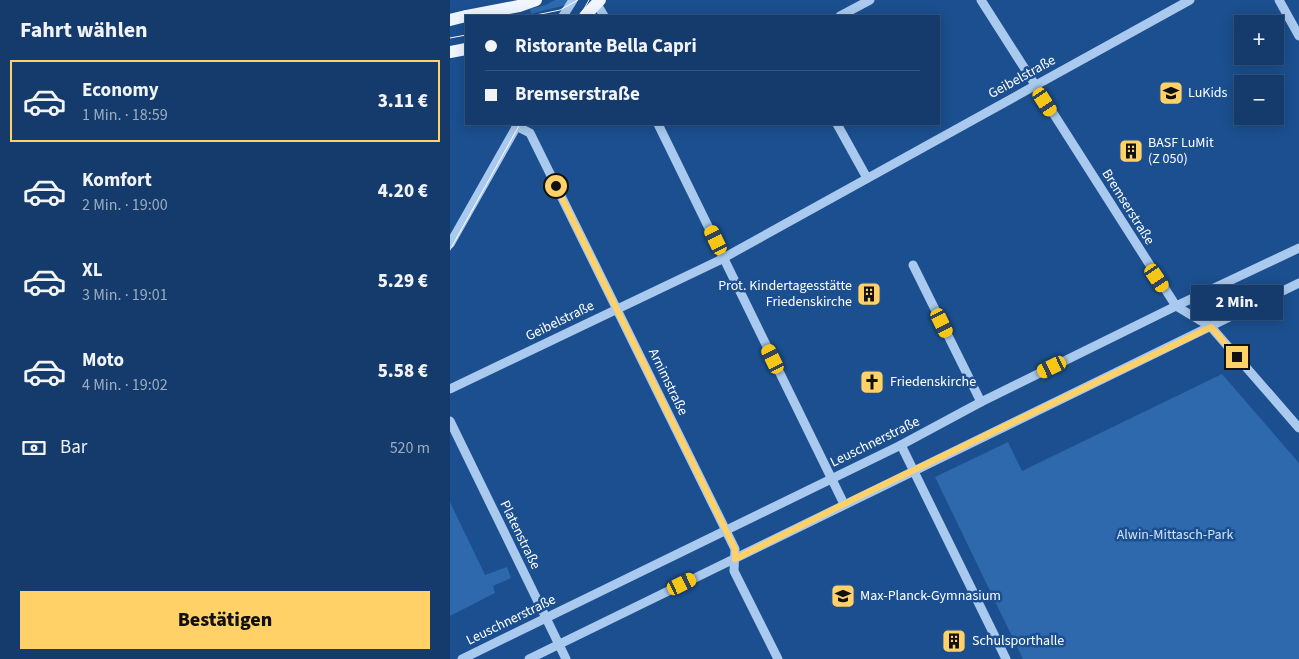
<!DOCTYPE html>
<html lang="de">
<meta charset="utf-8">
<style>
:root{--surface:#143b6b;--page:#1d4271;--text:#f1f3f6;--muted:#9dadc1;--line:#33557e;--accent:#ffd166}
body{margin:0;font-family:"Source Sans 3",sans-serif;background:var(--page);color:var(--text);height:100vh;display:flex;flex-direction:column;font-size:19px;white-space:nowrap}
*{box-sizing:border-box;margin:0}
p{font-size:16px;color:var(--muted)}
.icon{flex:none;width:28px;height:28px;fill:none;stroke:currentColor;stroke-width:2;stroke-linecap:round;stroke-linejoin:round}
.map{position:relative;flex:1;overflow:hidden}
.sheet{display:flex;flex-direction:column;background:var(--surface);width:450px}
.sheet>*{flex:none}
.hud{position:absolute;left:15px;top:15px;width:475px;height:110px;border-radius:0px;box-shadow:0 2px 12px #0003,0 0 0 1px var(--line);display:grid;align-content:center;height:110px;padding:0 20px;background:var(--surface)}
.controls{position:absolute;left:784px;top:15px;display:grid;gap:10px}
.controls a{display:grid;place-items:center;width:50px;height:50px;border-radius:0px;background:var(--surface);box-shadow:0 2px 12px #0003,0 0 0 1px var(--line);font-size:25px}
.end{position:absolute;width:22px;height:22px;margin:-11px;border:6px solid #ffd166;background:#111;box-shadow:0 0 0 2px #111}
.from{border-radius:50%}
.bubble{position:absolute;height:35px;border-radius:0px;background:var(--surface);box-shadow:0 2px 12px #0003,0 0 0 1px var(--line);font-size:16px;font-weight:800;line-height:35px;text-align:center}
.car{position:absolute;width:15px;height:30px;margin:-15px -8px;border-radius:6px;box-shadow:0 0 4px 1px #0007;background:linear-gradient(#f5c518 24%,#345 0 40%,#f5c518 0 76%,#345 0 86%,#f5c518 0)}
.hud b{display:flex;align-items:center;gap:18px;height:48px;font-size:19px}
.hud b+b{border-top:1px solid var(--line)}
.hud i{width:12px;height:12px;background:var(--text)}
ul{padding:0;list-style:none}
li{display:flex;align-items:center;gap:15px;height:82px;margin:0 10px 8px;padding:0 10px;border:2px solid transparent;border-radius:0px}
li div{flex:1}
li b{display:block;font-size:19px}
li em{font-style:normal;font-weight:800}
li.selected{border-color:var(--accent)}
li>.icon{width:45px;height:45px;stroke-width:1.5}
h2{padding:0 20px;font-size:22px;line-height:60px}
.pay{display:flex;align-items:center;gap:12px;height:55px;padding:0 20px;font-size:19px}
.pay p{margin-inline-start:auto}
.primary-button{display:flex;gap:10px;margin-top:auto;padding:10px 20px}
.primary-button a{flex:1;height:58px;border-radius:0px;background:var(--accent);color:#111;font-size:20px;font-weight:800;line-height:58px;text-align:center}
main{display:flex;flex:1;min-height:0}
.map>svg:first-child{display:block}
.green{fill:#2e69ad}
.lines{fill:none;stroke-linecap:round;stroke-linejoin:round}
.minor{stroke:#a9c9ee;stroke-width:9}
.major{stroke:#f0f6ff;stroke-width:12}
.tram{stroke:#fff;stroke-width:1}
.route{stroke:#ffd166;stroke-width:6}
.labels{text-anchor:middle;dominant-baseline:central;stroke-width:5;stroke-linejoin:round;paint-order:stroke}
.street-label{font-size:14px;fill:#fff;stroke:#1b4f8f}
.poi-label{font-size:14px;fill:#fff;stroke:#1b4f8f;text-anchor:start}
.park-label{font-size:14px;fill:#cfe3fa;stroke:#1b4f8f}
</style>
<main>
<section class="sheet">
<h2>Fahrt wählen</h2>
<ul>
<li class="selected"><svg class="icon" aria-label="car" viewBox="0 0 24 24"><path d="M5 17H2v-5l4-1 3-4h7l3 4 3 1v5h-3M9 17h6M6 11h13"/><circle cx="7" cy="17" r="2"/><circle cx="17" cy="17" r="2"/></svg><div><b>Economy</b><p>1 Min. · 18:59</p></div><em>3.11 €</em></li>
<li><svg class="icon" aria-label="car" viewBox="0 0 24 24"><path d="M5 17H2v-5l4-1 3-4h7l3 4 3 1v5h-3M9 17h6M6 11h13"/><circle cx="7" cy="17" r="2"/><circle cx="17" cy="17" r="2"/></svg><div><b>Komfort</b><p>2 Min. · 19:00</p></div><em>4.20 €</em></li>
<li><svg class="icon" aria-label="car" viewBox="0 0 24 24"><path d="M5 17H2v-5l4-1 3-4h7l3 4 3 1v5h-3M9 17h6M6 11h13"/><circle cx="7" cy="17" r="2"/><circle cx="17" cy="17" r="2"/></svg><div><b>XL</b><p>3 Min. · 19:01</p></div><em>5.29 €</em></li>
<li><svg class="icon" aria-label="car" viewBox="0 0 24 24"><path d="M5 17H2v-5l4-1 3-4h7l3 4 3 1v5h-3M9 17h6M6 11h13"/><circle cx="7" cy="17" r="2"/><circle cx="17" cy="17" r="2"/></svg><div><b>Moto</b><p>4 Min. · 19:02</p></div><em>5.58 €</em></li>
</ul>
<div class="pay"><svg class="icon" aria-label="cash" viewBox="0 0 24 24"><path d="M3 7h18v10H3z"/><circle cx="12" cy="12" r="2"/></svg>Bar<p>520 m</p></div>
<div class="primary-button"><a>Bestätigen</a></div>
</section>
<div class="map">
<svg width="849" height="659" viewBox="0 0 849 659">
<rect width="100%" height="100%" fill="#1b4f8f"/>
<g class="green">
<polygon points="105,0 119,0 116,5 81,14 80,9 96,5"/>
<polygon points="772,374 849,463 849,659 573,659 485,477 558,442 572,471"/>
<polygon points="0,502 35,575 57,567 61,578 43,586 45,593 0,616"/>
</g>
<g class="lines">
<g class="minor">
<polyline points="531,0 726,306 761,327 849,428"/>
<polyline points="829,0 849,36"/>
<polyline points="147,4 154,16"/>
<polyline points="113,16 123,0"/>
<polyline points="390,16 420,0"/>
<polyline points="208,124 394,504"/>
<polyline points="387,124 417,178"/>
<polyline points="66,126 80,133 285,549 284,571 328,659"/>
<polyline points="0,244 68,124"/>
<polyline points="463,265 531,402"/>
<polyline points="0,389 268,261 740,0"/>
<polyline points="0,421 116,659"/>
<polyline points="451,445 556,659"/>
<polyline points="12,659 451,445 531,402 726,306 849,248"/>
<polyline points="79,659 849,283"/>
</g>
<g class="major">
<polyline points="17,16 69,6 86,0"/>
<polyline points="135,16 150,0"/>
<polyline points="0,20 16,16"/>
<polyline points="0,52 16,49"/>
</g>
<g class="tram">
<polyline points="81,16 110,10 128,0"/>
<polyline points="130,16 139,0"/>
<polyline points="0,38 16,35"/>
<polyline points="0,250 70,124"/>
</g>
</g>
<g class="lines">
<polyline class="route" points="106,186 285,549 285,559 408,497 761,327 787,357"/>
</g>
<defs>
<g id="school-square" transform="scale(1.25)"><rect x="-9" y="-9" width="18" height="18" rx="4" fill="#ffd166" stroke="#1b4f8f"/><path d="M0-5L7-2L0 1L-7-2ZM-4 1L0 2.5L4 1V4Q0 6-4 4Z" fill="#111"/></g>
<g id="building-square" transform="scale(1.25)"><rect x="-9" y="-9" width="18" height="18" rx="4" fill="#ffd166" stroke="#1b4f8f"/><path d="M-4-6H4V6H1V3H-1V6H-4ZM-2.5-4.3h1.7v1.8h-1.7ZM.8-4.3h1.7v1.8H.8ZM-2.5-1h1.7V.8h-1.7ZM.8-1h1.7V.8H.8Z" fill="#111"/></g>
<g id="church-square" transform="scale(1.25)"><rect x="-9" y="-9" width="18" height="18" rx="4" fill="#ffd166" stroke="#1b4f8f"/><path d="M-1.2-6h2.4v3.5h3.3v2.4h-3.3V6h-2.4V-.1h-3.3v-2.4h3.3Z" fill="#111"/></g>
</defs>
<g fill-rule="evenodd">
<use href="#school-square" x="721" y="93"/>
<use href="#building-square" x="681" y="151"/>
<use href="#building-square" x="419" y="294"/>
<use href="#church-square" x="422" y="382"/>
<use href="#school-square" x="393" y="596"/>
<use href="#building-square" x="504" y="641"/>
</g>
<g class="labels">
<g class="street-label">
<text transform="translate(572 77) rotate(-29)">Geibelstraße</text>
<text transform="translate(678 207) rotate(58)">Bremserstraße</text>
<text transform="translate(110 321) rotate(-26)">Geibelstraße</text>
<text transform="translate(218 382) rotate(64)">Arnimstraße</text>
<text transform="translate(425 442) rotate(-26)">Leuschnerstraße</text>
<text transform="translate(70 535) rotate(64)">Platenstraße</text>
<text transform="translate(61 620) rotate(-26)">Leuschnerstraße</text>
</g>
<g class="poi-label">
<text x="738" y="93">LuKids</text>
<text x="698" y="143">BASF LuMit<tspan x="698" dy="16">(Z 050)</tspan></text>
<text x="402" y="286" text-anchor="end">Prot. Kindertagesstätte<tspan x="402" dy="16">Friedenskirche</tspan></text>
<text x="440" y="382">Friedenskirche</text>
<text x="410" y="596">Max-Planck-Gymnasium</text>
<text x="522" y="641">Schulsporthalle</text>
</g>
<g class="park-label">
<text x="725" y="535">Alwin-Mittasch-Park</text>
</g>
</g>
</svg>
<div class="controls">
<a>+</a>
<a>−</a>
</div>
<i class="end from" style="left:106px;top:186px"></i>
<i class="end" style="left:787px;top:357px"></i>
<div class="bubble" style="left:741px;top:285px;width:92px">2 Min.</div>
<i class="car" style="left:595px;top:102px;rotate:147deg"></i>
<i class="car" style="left:266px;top:240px;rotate:334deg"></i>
<i class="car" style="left:707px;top:278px;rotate:146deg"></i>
<i class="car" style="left:492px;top:323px;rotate:154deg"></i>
<i class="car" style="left:323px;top:359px;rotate:334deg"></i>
<i class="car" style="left:602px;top:367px;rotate:244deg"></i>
<i class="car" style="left:232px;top:584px;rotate:64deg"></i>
<div class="hud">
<b><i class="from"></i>Ristorante Bella Capri</b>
<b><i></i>Bremserstraße</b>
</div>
</div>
</main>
